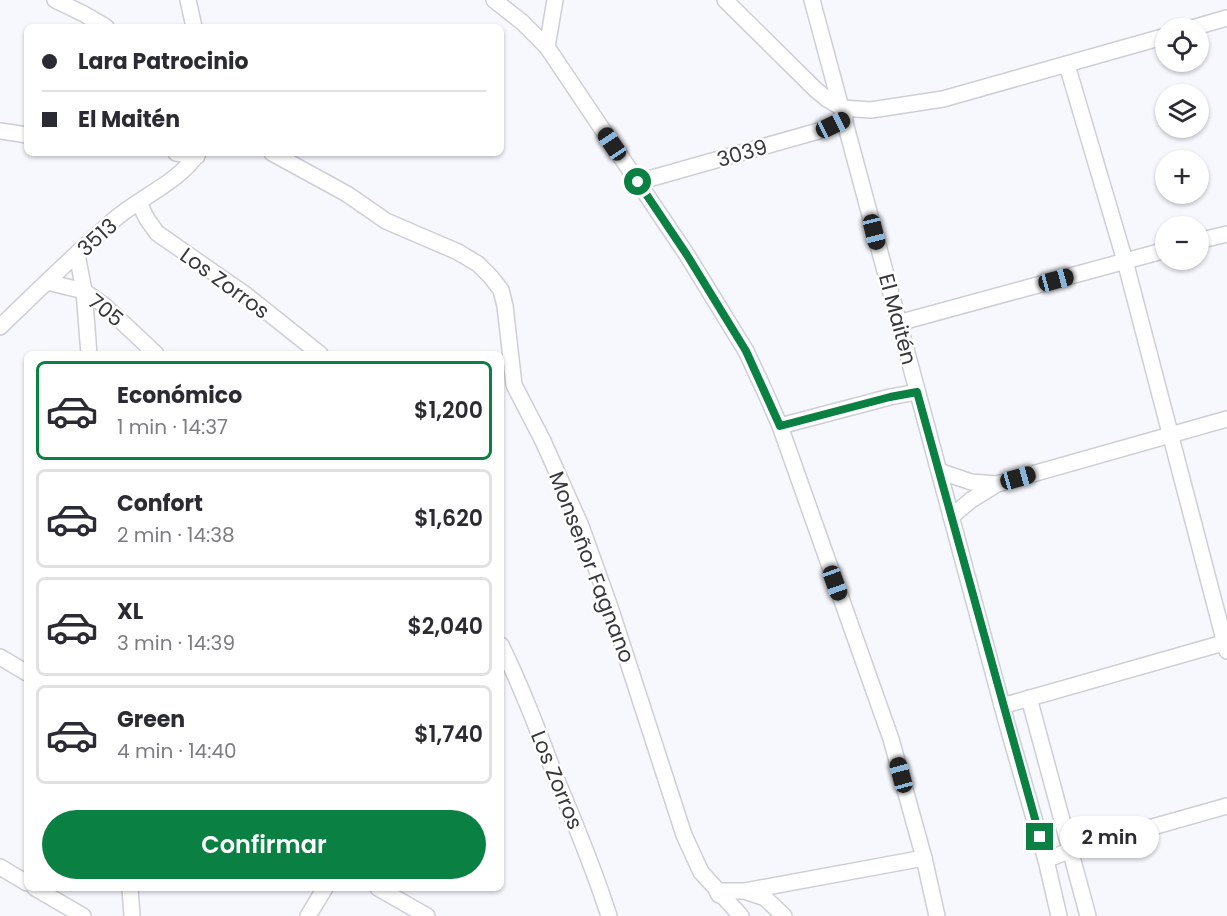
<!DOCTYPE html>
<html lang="es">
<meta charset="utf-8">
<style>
:root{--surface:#fff;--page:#f7f7f7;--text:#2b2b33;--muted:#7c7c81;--line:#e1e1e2;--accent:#0b8043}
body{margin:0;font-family:Poppins,sans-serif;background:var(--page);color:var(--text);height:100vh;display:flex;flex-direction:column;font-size:22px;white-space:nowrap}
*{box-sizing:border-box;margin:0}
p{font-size:20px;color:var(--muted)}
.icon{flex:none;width:33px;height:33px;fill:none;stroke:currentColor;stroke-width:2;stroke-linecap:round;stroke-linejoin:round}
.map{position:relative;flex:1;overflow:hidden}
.side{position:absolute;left:24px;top:351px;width:480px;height:540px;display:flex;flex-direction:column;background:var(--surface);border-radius:9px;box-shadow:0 2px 4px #0004}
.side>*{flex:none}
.top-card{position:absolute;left:24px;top:24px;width:480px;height:132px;border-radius:9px;box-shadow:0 2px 4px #0004;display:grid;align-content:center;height:132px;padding:0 18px;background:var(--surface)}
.controls{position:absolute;left:1155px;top:18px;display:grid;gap:12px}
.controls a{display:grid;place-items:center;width:54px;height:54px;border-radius:50%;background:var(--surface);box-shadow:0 2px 4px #0004;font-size:30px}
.end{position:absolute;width:27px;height:27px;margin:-14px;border:8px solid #0b8043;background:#fff;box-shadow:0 0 0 3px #fff}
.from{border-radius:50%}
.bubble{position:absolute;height:42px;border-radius:21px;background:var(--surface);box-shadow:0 2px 4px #0004;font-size:20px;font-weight:600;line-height:42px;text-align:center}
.car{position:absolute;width:18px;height:36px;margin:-18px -9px;border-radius:8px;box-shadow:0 0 4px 2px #0007;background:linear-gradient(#222 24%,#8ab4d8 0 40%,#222 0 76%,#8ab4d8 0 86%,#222 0)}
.top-card b{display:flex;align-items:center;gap:21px;height:57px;font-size:22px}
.top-card b+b{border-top:2px solid var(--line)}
.top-card i{width:15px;height:15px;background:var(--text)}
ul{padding:10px 0 0;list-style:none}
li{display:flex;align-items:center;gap:18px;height:99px;margin:0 12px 9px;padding:0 6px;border:3px solid var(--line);border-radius:9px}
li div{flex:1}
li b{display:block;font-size:22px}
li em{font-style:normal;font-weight:600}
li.selected{border-color:var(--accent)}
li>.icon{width:54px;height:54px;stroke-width:1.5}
.action{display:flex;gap:12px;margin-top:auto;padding:12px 18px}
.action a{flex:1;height:69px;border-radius:36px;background:var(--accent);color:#fff;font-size:24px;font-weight:600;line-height:69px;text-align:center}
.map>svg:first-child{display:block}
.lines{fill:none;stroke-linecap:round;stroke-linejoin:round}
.minor-casing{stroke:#ceced6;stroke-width:18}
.minor{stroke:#fff;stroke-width:15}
.route{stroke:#0b8043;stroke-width:8}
.labels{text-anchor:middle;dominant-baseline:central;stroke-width:5;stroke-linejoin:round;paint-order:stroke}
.street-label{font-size:21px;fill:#37383b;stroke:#fff}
</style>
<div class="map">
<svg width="1227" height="916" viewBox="0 0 1227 916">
<rect width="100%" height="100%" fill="#f7f8fe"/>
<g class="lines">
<g class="minor-casing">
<g id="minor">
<polyline points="55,0 84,14 106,27"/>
<polyline points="188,0 194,27"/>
<polyline points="494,0 522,22 547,47 687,255 746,351 766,394 780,426 891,739 924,858 937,916"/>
<polyline points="725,0 816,90 827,99 842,108 871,110 943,99 1166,36"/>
<polyline points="812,0 1007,724 1046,860 1059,916"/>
<polyline points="1192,28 1227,18"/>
<polyline points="547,47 555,0"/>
<polyline points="1067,65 1125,261 1227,651"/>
<polyline points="0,131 27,135"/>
<polyline points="176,153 197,156"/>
<polyline points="272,153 347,194 386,221 458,252 478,264 491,277 501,290 505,306 514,385 543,441 581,526 610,607 684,835 701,872 741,916"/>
<polyline points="638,182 822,130 845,119"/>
<polyline points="139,203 147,219 157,233 246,295 320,354"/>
<polyline points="1198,241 1227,234"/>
<polyline points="77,254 84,291 89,354"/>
<polyline points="47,282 84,291 105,306 156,354"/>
<polyline points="898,323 1166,250"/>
<path d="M0 327C38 290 76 253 115 219 142 196 178 183 198 153"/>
<polyline points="780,426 890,397 917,392"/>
<polyline points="939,471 971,482 997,484"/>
<polyline points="951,517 971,500 997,484 1227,419"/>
<path d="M501 645C522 688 539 733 556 778 575 823 594 869 609 916"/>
<polyline points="0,657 27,673"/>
<polyline points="1029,698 1088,916"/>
<polyline points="1002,706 1227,642"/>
<polyline points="1046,860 1071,850 1227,806"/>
<polyline points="0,867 27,883"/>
<polyline points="35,888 83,916"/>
<polyline points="130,888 132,916"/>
<polyline points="378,888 427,916"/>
<polyline points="747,892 765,898 784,916"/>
<polyline points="719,895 717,891 745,891 924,858"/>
<polyline points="308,916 325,888"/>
</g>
</g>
<use href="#minor" class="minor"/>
</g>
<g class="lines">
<polyline class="route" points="638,182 687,255 746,351 780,426 890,397 917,392 1040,837"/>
</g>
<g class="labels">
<g class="street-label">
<text transform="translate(742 153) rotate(-16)">3039</text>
<text transform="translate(97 237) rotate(-42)">3513</text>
<text transform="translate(225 283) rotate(36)">Los Zorros</text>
<text transform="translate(106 310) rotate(39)">705</text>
<text transform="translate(898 319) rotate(75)">El Maitén</text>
<text transform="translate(592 567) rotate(69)">Monseñor Fagnano</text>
<text transform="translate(557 780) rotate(68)">Los Zorros</text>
</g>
</g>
</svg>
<div class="controls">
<a><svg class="icon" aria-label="locate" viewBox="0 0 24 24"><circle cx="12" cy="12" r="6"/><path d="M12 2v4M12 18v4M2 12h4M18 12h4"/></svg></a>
<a><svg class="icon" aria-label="layers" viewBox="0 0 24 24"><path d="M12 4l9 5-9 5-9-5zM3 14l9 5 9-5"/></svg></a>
<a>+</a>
<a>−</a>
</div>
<i class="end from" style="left:638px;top:182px"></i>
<i class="end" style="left:1040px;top:837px"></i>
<div class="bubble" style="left:1060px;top:816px;width:99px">2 min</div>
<i class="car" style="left:833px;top:125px;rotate:64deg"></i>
<i class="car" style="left:612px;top:144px;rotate:326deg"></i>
<i class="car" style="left:874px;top:232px;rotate:166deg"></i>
<i class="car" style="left:1056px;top:280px;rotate:75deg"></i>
<i class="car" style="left:1018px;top:478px;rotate:74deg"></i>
<i class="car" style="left:835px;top:583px;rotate:160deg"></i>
<i class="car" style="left:901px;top:775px;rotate:345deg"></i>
<div class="top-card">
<b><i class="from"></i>Lara Patrocinio</b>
<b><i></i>El Maitén</b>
</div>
<section class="side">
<ul>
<li class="selected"><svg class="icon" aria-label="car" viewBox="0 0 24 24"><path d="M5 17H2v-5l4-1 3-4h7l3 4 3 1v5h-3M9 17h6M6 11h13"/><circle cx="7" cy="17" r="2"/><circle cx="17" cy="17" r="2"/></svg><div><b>Económico</b><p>1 min · 14:37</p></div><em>$1,200</em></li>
<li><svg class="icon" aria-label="car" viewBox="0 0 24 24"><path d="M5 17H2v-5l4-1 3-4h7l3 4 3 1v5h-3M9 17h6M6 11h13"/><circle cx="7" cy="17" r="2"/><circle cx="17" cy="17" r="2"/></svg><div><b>Confort</b><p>2 min · 14:38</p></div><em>$1,620</em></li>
<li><svg class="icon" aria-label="car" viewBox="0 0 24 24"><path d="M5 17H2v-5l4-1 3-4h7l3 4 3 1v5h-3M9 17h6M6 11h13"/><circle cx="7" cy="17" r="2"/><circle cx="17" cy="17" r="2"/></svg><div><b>XL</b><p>3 min · 14:39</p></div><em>$2,040</em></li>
<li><svg class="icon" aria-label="car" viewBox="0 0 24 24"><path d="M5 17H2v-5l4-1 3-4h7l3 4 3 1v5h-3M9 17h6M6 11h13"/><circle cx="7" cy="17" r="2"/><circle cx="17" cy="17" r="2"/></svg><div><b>Green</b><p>4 min · 14:40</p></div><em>$1,740</em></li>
</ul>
<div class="action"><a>Confirmar</a></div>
</section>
</div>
